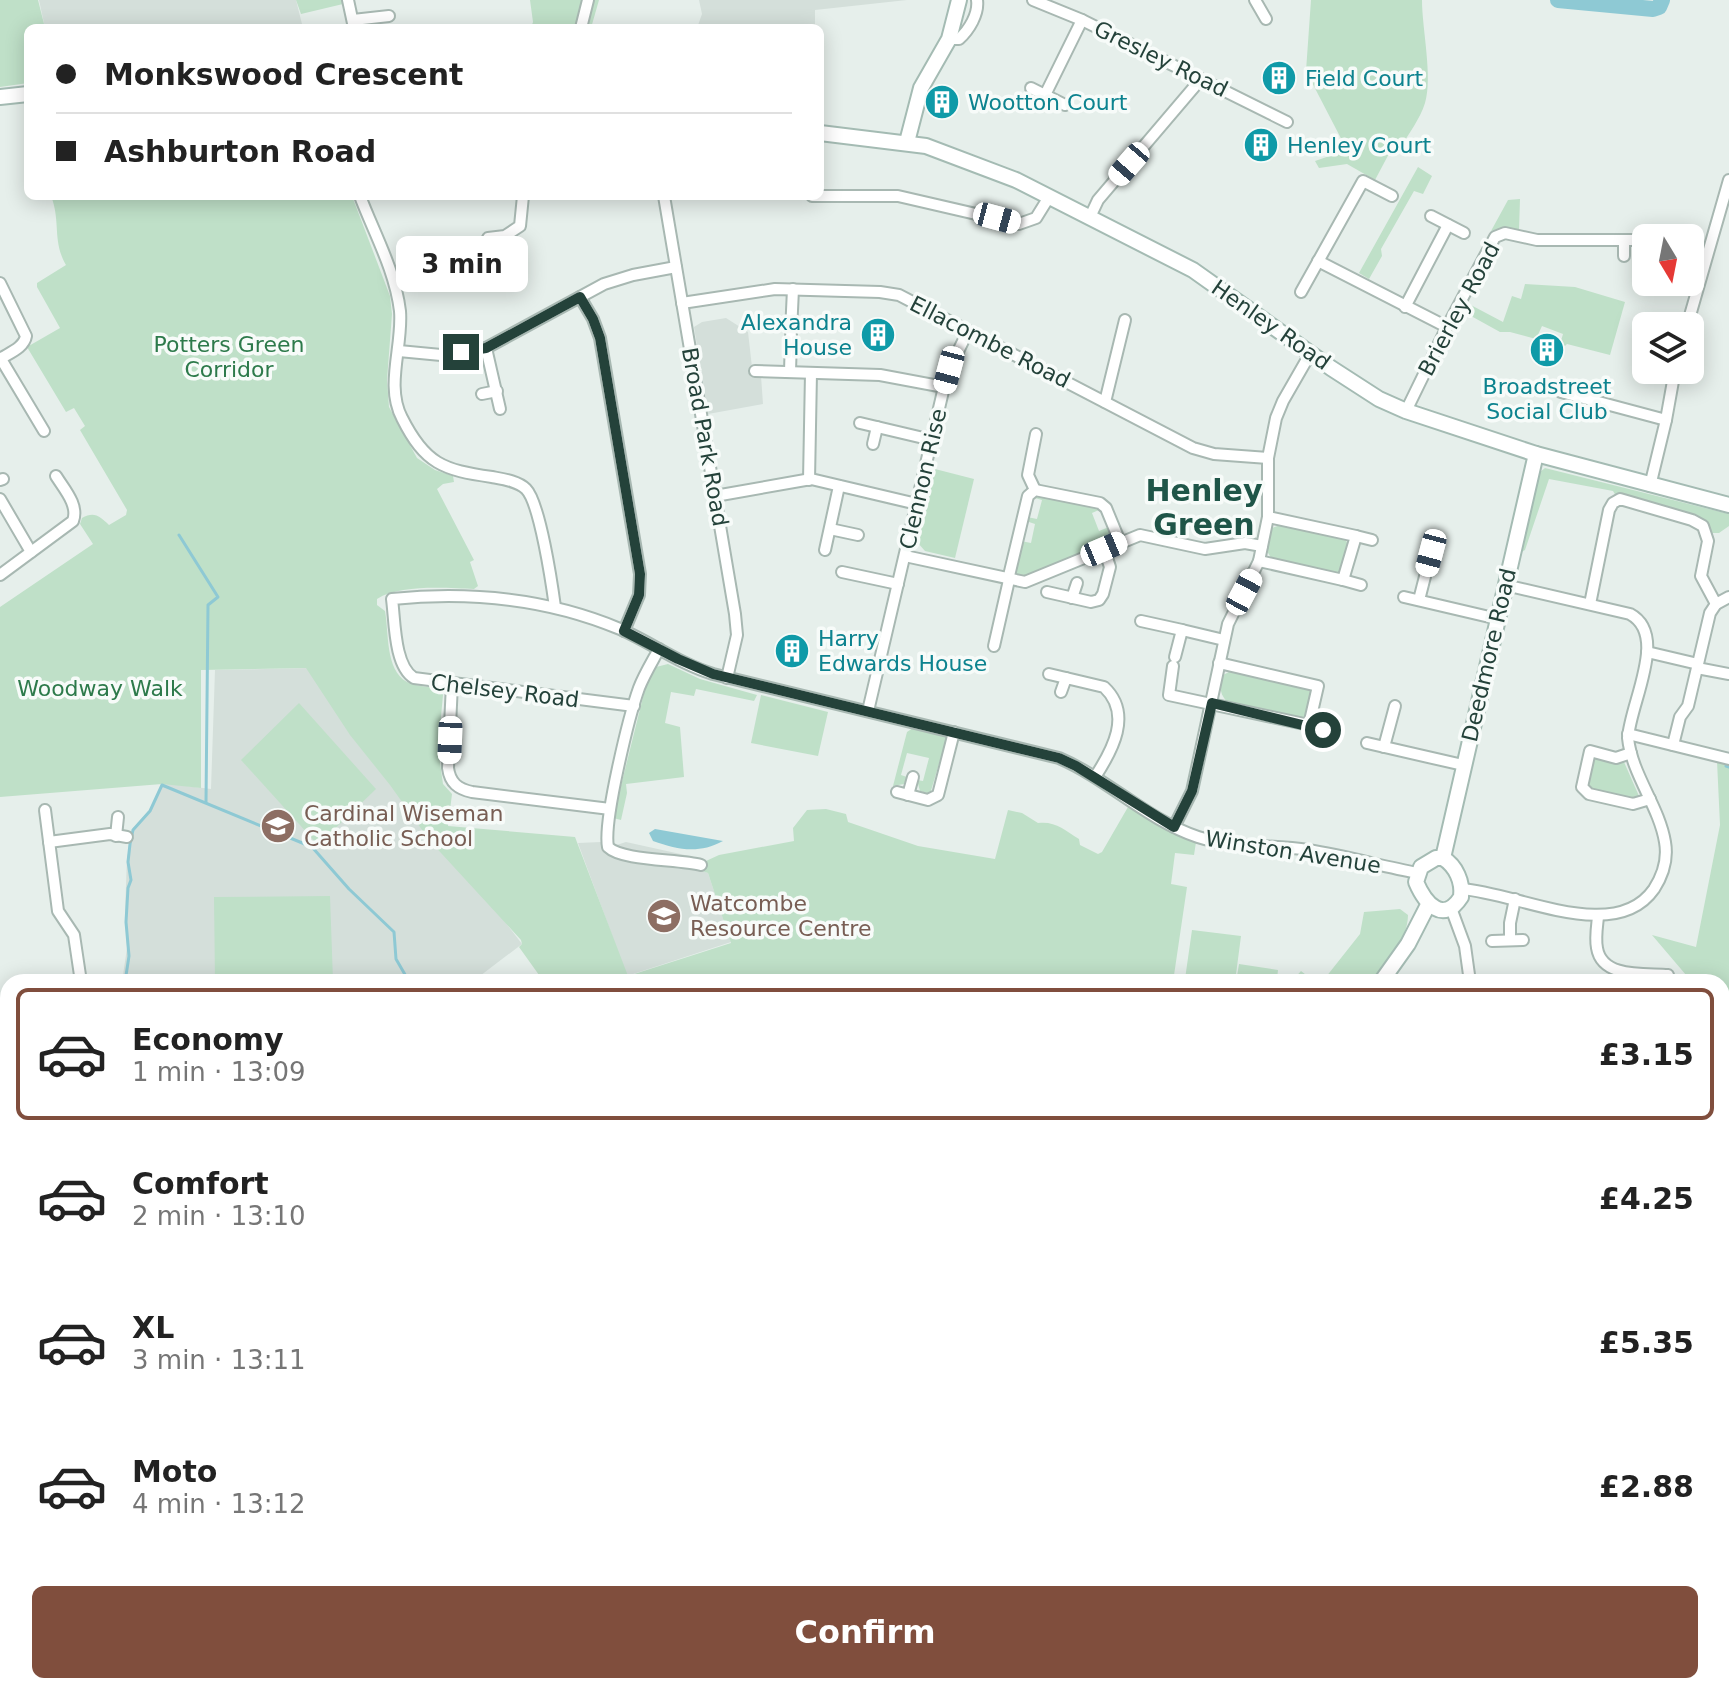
<!DOCTYPE html>
<meta charset="utf-8">
<style>
:root{--surface:#fff;--page:#f6f6f6;--text:#222;--muted:#767676;--line:#e0e0e0;--accent:#804e3d}
body{margin:0;font-family:"DejaVu Sans",sans-serif;background:var(--page);color:var(--text);height:100vh;display:flex;flex-direction:column;font-size:30px;white-space:nowrap}
*{box-sizing:border-box;margin:0}
p{font-size:26px;color:var(--muted)}
.icon{flex:none;width:44px;height:44px;fill:none;stroke:currentColor;stroke-width:2;stroke-linecap:round;stroke-linejoin:round}
.map{position:relative;flex:1;overflow:hidden}
.drawer{position:absolute;left:0px;top:974px;width:1730px;height:720px;display:flex;flex-direction:column;background:var(--surface);border-radius:24px 24px 0 0;box-shadow:0 4px 20px #0003}
.drawer>*{flex:none}
.guide{position:absolute;left:24px;top:24px;width:800px;height:176px;border-radius:12px;box-shadow:0 4px 20px #0003;display:grid;align-content:center;height:176px;padding:0 32px;background:var(--surface)}
.needle{width:52px;rotate:170deg}
.tools{position:absolute;left:1632px;top:224px;display:grid;gap:16px}
.tools a{display:grid;place-items:center;width:72px;height:72px;border-radius:12px;background:var(--surface);box-shadow:0 4px 20px #0003;font-size:40px}
.end{position:absolute;width:36px;height:36px;margin:-18px;border:10px solid #24423a;background:#fff;box-shadow:0 0 0 4px #fff}
.from{border-radius:50%}
.bubble{position:absolute;height:56px;border-radius:12px;background:var(--surface);box-shadow:0 4px 20px #0003;font-size:26px;font-weight:700;line-height:56px;text-align:center}
.car{position:absolute;width:24px;height:48px;margin:-24px -12px;border-radius:10px;box-shadow:0 0 6px 2px #0007;background:linear-gradient(#fff 24%,#345 0 40%,#fff 0 76%,#345 0 86%,#fff 0)}
.guide b{display:flex;align-items:center;gap:28px;height:76px;font-size:30px}
.guide b+b{border-top:2px solid var(--line)}
.guide i{width:20px;height:20px;background:var(--text)}
ul{padding:14px 0 0;list-style:none}
li{display:flex;align-items:center;gap:24px;height:132px;margin:0 16px 12px;padding:0 16px;border:4px solid transparent;border-radius:12px}
li div{flex:1}
li b{display:block;font-size:30px}
li em{font-style:normal;font-weight:700}
li.selected{border-color:var(--accent)}
li>.icon{width:72px;height:72px;stroke-width:1.5}
.primary-button{display:flex;gap:16px;margin-top:auto;padding:16px 32px}
.primary-button a{flex:1;height:92px;border-radius:12px;background:var(--accent);color:#fff;font-size:32px;font-weight:700;line-height:92px;text-align:center}
.map>svg:first-child{display:block}
.built{fill:#d4dfda}
.green{fill:#bfe0c8}
.water{fill:#8ec9d4}
.lines{fill:none;stroke-linecap:round;stroke-linejoin:round}
.stream{stroke:#8ec9d4;stroke-width:3}
.river{stroke:#8ec9d4;stroke-width:16}
.street-casing{stroke:#a8b8b2;stroke-width:14}
.secondary-casing{stroke:#a4bbb3;stroke-width:18}
.street{stroke:#fff;stroke-width:10}
.secondary{stroke:#fff;stroke-width:14}
.route{stroke:#24423a;stroke-width:10}
.labels{text-anchor:middle;dominant-baseline:central;stroke-width:7;stroke-linejoin:round;paint-order:stroke}
.street-label{font-size:22px;fill:#24423a;stroke:#f7fbf9}
.culture-label{font-size:22px;fill:#0d838f;stroke:#f7fbf9;text-anchor:start}
.park-label{font-size:22px;fill:#2d7a4b;stroke:#f7fbf9}
.education-label{font-size:22px;fill:#785e54;stroke:#f7fbf9;text-anchor:start}
.district-label{font-size:30px;font-weight:bold;fill:#1f5548;stroke:#f7fbf9}
</style>
<div class="map">
<svg width="1729" height="1694" viewBox="0 0 1729 1694">
<rect width="100%" height="100%" fill="#e6efeb"/>
<g class="built">
<polygon points="39,0 296,0 303,28 45,28"/>
<polygon points="699,0 907,0 815,10 815,28 697,28 702,14"/>
<polygon points="726,318 748,332 753,376 761,376 763,404 708,414 694,327 702,322"/>
<polygon points="310,668 522,944 472,982 122,982 127,948 125,913 127,858 133,828 150,809 162,783 211,789 215,670"/>
<polygon points="601,842 604,849 626,842 703,859 700,870 708,873 731,942 627,976 578,843"/>
<polygon points="0,1590 2,1590 3,1606 8,1606 8,1686 36,1686 35,1694 0,1694"/>
<polygon points="180,1686 245,1686 251,1694 178,1694"/>
</g>
<g class="green">
<polygon points="0,0 38,0 45,28 28,28 28,83 0,87"/>
<polygon points="296,0 342,0 343,4 301,14"/>
<polygon points="530,0 599,0 591,28 531,28 533,22"/>
<path d="M1311 0H1422C1422 29 1433 77 1425 103 1420 119 1409 133 1400 148H1392L1375 180 1347 164 1319 168 1315 161 1347 150 1306 71Z"/>
<polygon points="1418,167 1432,176 1423,194 1414,191 1381,249 1382,256 1369,279 1359,273"/>
<path d="M51 196H352L390 296 392 314 387 380 389 407 417 458 435 470 453 476 454 482 443 484 437 489 474 560 470 562 478 586 474 589C447 588 400 584 377 599V605L385 611C389 632 385 670 407 682 417 687 428 686 438 689L443 695 438 748 443 784 452 794 448 826 575 837 628 976 731 943 708 873 702 871 706 861 719 855 794 841 793 828 807 810 826 809 846 814 848 822 918 846 995 859 1008 810 1022 813 1038 823C1056 821 1064 830 1079 839L1080 845 1098 854 1102 852 1128 807 1177 835 1196 842 1194 855 1175 853 1171 884 1187 887 1173 982 1174 978 1185 979 1192 930 1241 936 1235 982C1189 982 1141 984 1093 982 1060 980 1028 971 995 982H544L519 947 522 944 521 940 430 841 390 785 350 735 306 668 201 670V788L162 784 0 797V607L93 544 80 524 82 518C94 511 100 516 109 525L126 515 127 510 80 430 85 426 74 408 66 412 27 347 60 328 37 287V283L66 265C52 241 61 221 51 196Z"/>
<polygon points="1520,199 1519,230 1505,227 1491,231 1508,200"/>
<polygon points="1525,284 1575,287 1625,302 1610,355 1567,344 1565,346 1560,344 1563,334 1542,326 1536,339 1510,332 1500,332 1462,311 1467,303 1503,322 1512,296 1521,299"/>
<polygon points="1545,468 1729,514 1729,526 1719,533 1712,533 1702,519 1641,500 1616,496 1613,491 1549,479 1525,550 1520,553 1540,472"/>
<polygon points="935,469 974,479 955,558 925,551 918,543"/>
<polygon points="1038,492 1101,509 1092,513 1099,531 1109,527 1112,538 1109,543 1025,578 1014,575 1021,541 1031,543 1035,524 1026,521 1027,517 1037,519 1042,500 1031,497"/>
<polygon points="1280,525 1345,538 1348,545 1342,571 1332,574 1271,558 1267,551 1272,528"/>
<polygon points="668,664 700,679 757,695 754,701 696,689 694,696 671,692 665,723 680,727 684,777 626,784 627,793 621,820 613,818 646,685 656,667"/>
<path d="M1233 670 1310 688 1313 692 1306 718 1301 719 1227 702C1219 693 1219 685 1223 675Z"/>
<polygon points="761,695 828,712 818,756 751,743"/>
<polygon points="299,703 376,789 318,845 241,760"/>
<polygon points="913,728 947,737 930,794 920,791 917,780 923,781 929,758 907,753 901,775 907,777 904,784 893,786 907,732"/>
<polygon points="1598,756 1624,762 1639,796 1638,799 1588,788 1585,784 1592,759"/>
<polygon points="1717,761 1729,763 1729,1057 1722,1041 1722,982 1692,982 1652,935 1696,947 1720,825"/>
<polygon points="330,896 333,981 215,982 214,897"/>
<path d="M1400 909 1408 915C1408 939 1386 965 1370 982H1322L1360 934 1364 912Z"/>
<polygon points="1239,964 1278,970 1277,979 1292,981 1301,971 1315,982 1236,982"/>
<polygon points="1729,1112 1729,1219 1722,1205 1722,1115"/>
</g>
<path class="water" d="M655 829 723 841C699 854 678 850 653 841L649 833Z"/>
<g class="lines">
<g class="stream">
<polyline points="179,535 218,597 208,605 206,802"/>
<polyline points="1726,766 1729,767"/>
<polyline points="125,982 129,956 126,922 128,888 131,880 128,862 130,844 133,830 150,811 162,785 312,847 349,889 394,932 396,959 407,978"/>
</g>
<polyline class="river" points="1558,0 1653,9 1659,7 1662,0"/>
<g class="street-casing">
<g id="street">
<polyline points="348,0 354,28"/>
<polyline points="1033,0 1082,20 1287,122"/>
<polyline points="1255,0 1266,19"/>
<polyline points="353,20 389,16"/>
<polyline points="581,28 588,0"/>
<path d="M949 39H959C969 30 979 14 977 0"/>
<polyline points="1031,88 1065,105"/>
<polyline points="1045,95 1082,20"/>
<path d="M360 196C374 233 395 270 400 311 403 346 385 386 402 418 425 464 443 470 492 477 503 479 518 481 526 489 540 503 552 585 555 607"/>
<polyline points="664,196 735,614 737,635 727,678"/>
<polyline points="812,196 898,196 1019,224 1036,218 1049,197"/>
<polyline points="1431,216 1464,233"/>
<polyline points="1090,217 1098,200 1201,79"/>
<polyline points="488,238 505,236 520,226 523,196"/>
<polyline points="1624,256 1624,241"/>
<polyline points="1318,261 1447,327"/>
<path d="M0 283 26 336C24 348 9 353 0 359"/>
<polyline points="1301,292 1363,181 1392,196"/>
<polyline points="580,297 593,319 600,338 640,574 639,595 624,631"/>
<polyline points="682,303 775,289 880,292 899,295 1193,448 1214,454 1268,458"/>
<polyline points="1405,307 1448,225"/>
<polyline points="1687,326 1729,180"/>
<polyline points="791,332 793,289"/>
<polyline points="486,348 500,409"/>
<polyline points="399,351 441,355 486,348 604,284 633,275 676,267"/>
<polyline points="1,359 44,431"/>
<polyline points="755,371 880,375 944,387"/>
<polyline points="790,372 791,336"/>
<polyline points="1561,392 1666,420"/>
<polyline points="482,394 497,391"/>
<polyline points="1105,402 1125,320"/>
<polyline points="1406,411 1447,327 1495,237 1505,233 1537,240 1639,240"/>
<polyline points="860,423 932,440"/>
<polyline points="873,444 877,427"/>
<polyline points="0,480 3,479"/>
<polyline points="809,480 811,373"/>
<polyline points="1650,486 1666,420 1675,370"/>
<polyline points="1035,490 1028,475 1036,434"/>
<polyline points="715,496 811,479 917,504"/>
<polyline points="0,499 31,552"/>
<polyline points="830,529 858,535"/>
<polyline points="1356,536 1372,540"/>
<polyline points="825,550 839,486"/>
<polyline points="905,556 1025,582 1140,535 1205,549 1245,543 1262,546"/>
<polyline points="1259,561 1343,580 1356,536 1268,517"/>
<polyline points="842,572 898,584"/>
<path d="M0 575 73 521C79 505 64 489 56 476"/>
<polyline points="1008,580 1028,496 1035,490 1100,503 1106,508 1120,542"/>
<polyline points="1343,580 1361,585"/>
<polyline points="1047,592 1091,602 1099,600 1103,594 1110,567 1104,549"/>
<polyline points="1404,597 1498,619"/>
<polyline points="1072,598 1077,583"/>
<polyline points="1419,600 1431,553"/>
<polyline points="1590,604 1609,510 1613,503 1620,499 1692,520 1703,526 1708,541 1701,576 1716,604"/>
<polyline points="1141,621 1182,630"/>
<polyline points="994,646 1009,580"/>
<path d="M659 649C652 662 644 675 639 688 629 716 603 821 608 847 622 861 679 859 701 865"/>
<polyline points="1647,652 1698,664"/>
<polyline points="1175,657 1182,630 1224,640"/>
<polyline points="1173,666 1169,695 1309,725 1318,686 1219,663"/>
<polyline points="1697,668 1729,674"/>
<polyline points="1049,674 1066,678"/>
<path d="M452 684 448 768C450 783 458 789 472 792L610 809"/>
<path d="M1061 692 1066 678 1104 687C1133 714 1112 751 1095 777"/>
<path d="M634 706 414 678C394 666 395 621 392 599 471 591 546 598 620 629 652 643 680 664 713 674L1059 758C1108 779 1147 820 1198 837 1235 849 1271 844 1308 850 1345 856 1381 866 1417 873"/>
<polyline points="868,711 944,387 949,370 968,331"/>
<polyline points="1628,734 1729,759"/>
<polyline points="1367,743 1463,765"/>
<polyline points="1673,745 1680,717 1688,706 1710,613 1716,604 1729,597"/>
<polyline points="1384,747 1395,706"/>
<polyline points="1631,753 1616,758 1590,751 1582,787 1589,794 1633,804 1650,799"/>
<polyline points="897,792 928,800 938,795 954,732"/>
<polyline points="908,795 913,777"/>
<polyline points="45,810 58,911 74,935 81,982"/>
<polyline points="1174,827 1192,791 1228,624 1259,561 1268,517 1268,458 1276,418 1283,401 1310,354"/>
<polyline points="116,836 118,817"/>
<polyline points="49,842 110,834 127,837"/>
<path d="M1462 889C1518 893 1615 945 1654 889 1663 875 1668 859 1665 842 1659 806 1632 775 1628 738 1630 703 1669 635 1630 614L1505 585"/>
<polyline points="1451,908 1465,946 1470,982"/>
<path d="M1598 917C1597 927 1595 938 1597 948 1602 979 1646 973 1668 975"/>
<polyline points="1510,939 1510,923 1515,899"/>
<polyline points="1492,941 1523,940"/>
<polyline points="1722,1220 1729,1235"/>
<polyline points="1722,1293 1729,1289"/>
<polyline points="1722,1366 1729,1363"/>
<polyline points="1722,1389 1729,1386"/>
<polyline points="0,1472 8,1471"/>
<polyline points="1722,1530 1729,1529"/>
<polyline points="1722,1557 1729,1604"/>
<polyline points="1722,1648 1729,1650"/>
<polyline points="85,1686 85,1694"/>
<polyline points="397,1686 412,1694"/>
<polyline points="626,1686 627,1694"/>
<polyline points="718,1686 718,1694"/>
<polyline points="794,1686 794,1694"/>
<polyline points="1135,1686 1136,1694"/>
<polyline points="1210,1686 1211,1694"/>
<polyline points="1291,1686 1292,1694"/>
<polyline points="1338,1686 1340,1694"/>
<polyline points="1487,1689 1488,1694"/>
<polyline points="894,1690 908,1694"/>
<polyline points="324,1694 327,1686"/>
<polyline points="521,1694 523,1686"/>
<polyline points="941,1694 944,1686"/>
<polyline points="1547,1694 1548,1686"/>
</g>
</g>
<g class="secondary-casing">
<g id="secondary">
<polyline points="0,97 28,94"/>
<polyline points="820,133 926,146 1016,180 1193,270 1331,368 1379,399 1406,411 1536,454 1729,505"/>
<polyline points="907,142 921,88 949,39 959,0"/>
<path d="M1436 858H1443C1456 866 1463 882 1461 897 1443 925 1425 903 1416 882L1421 867Z"/>
<polyline points="1443,858 1536,454"/>
<polyline points="1381,982 1408,944 1428,905"/>
<polyline points="0,1055 8,1113"/>
<polyline points="0,1582 8,1582"/>
<polyline points="253,1686 258,1694"/>
<polyline points="1029,1694 1032,1686"/>
</g>
</g>
<use href="#street" class="street"/>
<use href="#secondary" class="secondary"/>
</g>
<g class="lines">
<polyline class="route" points="461,352 486,348 580,297 593,319 600,338 640,574 639,595 624,631 678,659 713,674 1059,758 1076,766 1174,827 1192,791 1212,703 1323,730"/>
</g>
<defs>
<g id="building-disc" transform="scale(1.8)"><circle r="9.5" fill="#0f9aa8" stroke="#f7fbf9"/><path d="M-4-6H4V6H1V3H-1V6H-4ZM-2.5-4.3h1.7v1.8h-1.7ZM.8-4.3h1.7v1.8H.8ZM-2.5-1h1.7V.8h-1.7ZM.8-1h1.7V.8H.8Z" fill="#fff"/></g>
<g id="school-disc" transform="scale(1.8)"><circle r="9.5" fill="#8d6e63" stroke="#f7fbf9"/><path d="M0-5L7-2L0 1L-7-2ZM-4 1L0 2.5L4 1V4Q0 6-4 4Z" fill="#fff"/></g>
</defs>
<g fill-rule="evenodd">
<use href="#building-disc" x="1279" y="78"/>
<use href="#building-disc" x="942" y="102"/>
<use href="#building-disc" x="1261" y="145"/>
<use href="#building-disc" x="878" y="335"/>
<use href="#building-disc" x="1547" y="350"/>
<use href="#building-disc" x="792" y="651"/>
<use href="#school-disc" x="278" y="826"/>
<use href="#school-disc" x="664" y="916"/>
</g>
<g class="labels">
<g class="street-label">
<text transform="translate(1161 59) rotate(26)">Gresley Road</text>
<text transform="translate(1459 309) rotate(-62)">Brierley Road</text>
<text transform="translate(1271 325) rotate(35)">Henley Road</text>
<text transform="translate(990 342) rotate(27)">Ellacombe Road</text>
<text transform="translate(705 437) rotate(80)">Broad Park Road</text>
<text transform="translate(923 479) rotate(-77)">Clennon Rise</text>
<text transform="translate(1489 655) rotate(-77)">Deedmore Road</text>
<text transform="translate(505 691) rotate(7)">Chelsey Road</text>
<text transform="translate(1293 852) rotate(9)">Winston Avenue</text>
</g>
<g class="culture-label">
<text x="1305" y="78">Field Court</text>
<text x="968" y="102">Wootton Court</text>
<text x="1287" y="145">Henley Court</text>
<text x="852" y="322" text-anchor="end">Alexandra<tspan x="852" dy="25">House</tspan></text>
<text x="1547" y="386" text-anchor="middle">Broadstreet<tspan x="1547" dy="25">Social Club</tspan></text>
<text x="818" y="638">Harry<tspan x="818" dy="25">Edwards House</tspan></text>
</g>
<g class="park-label">
<text x="229" y="344">Potters Green<tspan x="229" dy="25">Corridor</tspan></text>
<text x="100" y="688">Woodway Walk</text>
</g>
<g class="education-label">
<text x="304" y="813">Cardinal Wiseman<tspan x="304" dy="25">Catholic School</tspan></text>
<text x="690" y="903">Watcombe<tspan x="690" dy="25">Resource Centre</tspan></text>
</g>
<g class="district-label">
<text x="1204" y="490">Henley<tspan x="1204" dy="34">Green</tspan></text>
</g>
</g>
</svg>
<div class="tools">
<a><svg class="needle" viewBox="-14 -14 28 28"><path d="M0-13l5 13h-10z" fill="#e53935"/><path d="M0 13l5-13h-10z" fill="#767676"/></svg></a>
<a><svg class="icon" aria-label="layers" viewBox="0 0 24 24"><path d="M12 4l9 5-9 5-9-5zM3 14l9 5 9-5"/></svg></a>
</div>
<i class="end from" style="left:1323px;top:730px"></i>
<i class="end" style="left:461px;top:352px"></i>
<div class="bubble" style="left:396px;top:236px;width:132px">3 min</div>
<i class="car" style="left:1129px;top:164px;rotate:221deg"></i>
<i class="car" style="left:997px;top:218px;rotate:105deg"></i>
<i class="car" style="left:949px;top:370px;rotate:195deg"></i>
<i class="car" style="left:1104px;top:549px;rotate:67deg"></i>
<i class="car" style="left:1431px;top:553px;rotate:195deg"></i>
<i class="car" style="left:1244px;top:592px;rotate:28deg"></i>
<i class="car" style="left:450px;top:740px;rotate:182deg"></i>
<div class="guide">
<b><i class="from"></i>Monkswood Crescent</b>
<b><i></i>Ashburton Road</b>
</div>
<section class="drawer">
<ul>
<li class="selected"><svg class="icon" aria-label="car" viewBox="0 0 24 24"><path d="M5 17H2v-5l4-1 3-4h7l3 4 3 1v5h-3M9 17h6M6 11h13"/><circle cx="7" cy="17" r="2"/><circle cx="17" cy="17" r="2"/></svg><div><b>Economy</b><p>1 min · 13:09</p></div><em>£3.15</em></li>
<li><svg class="icon" aria-label="car" viewBox="0 0 24 24"><path d="M5 17H2v-5l4-1 3-4h7l3 4 3 1v5h-3M9 17h6M6 11h13"/><circle cx="7" cy="17" r="2"/><circle cx="17" cy="17" r="2"/></svg><div><b>Comfort</b><p>2 min · 13:10</p></div><em>£4.25</em></li>
<li><svg class="icon" aria-label="car" viewBox="0 0 24 24"><path d="M5 17H2v-5l4-1 3-4h7l3 4 3 1v5h-3M9 17h6M6 11h13"/><circle cx="7" cy="17" r="2"/><circle cx="17" cy="17" r="2"/></svg><div><b>XL</b><p>3 min · 13:11</p></div><em>£5.35</em></li>
<li><svg class="icon" aria-label="car" viewBox="0 0 24 24"><path d="M5 17H2v-5l4-1 3-4h7l3 4 3 1v5h-3M9 17h6M6 11h13"/><circle cx="7" cy="17" r="2"/><circle cx="17" cy="17" r="2"/></svg><div><b>Moto</b><p>4 min · 13:12</p></div><em>£2.88</em></li>
</ul>
<div class="primary-button"><a>Confirm</a></div>
</section>
</div>
